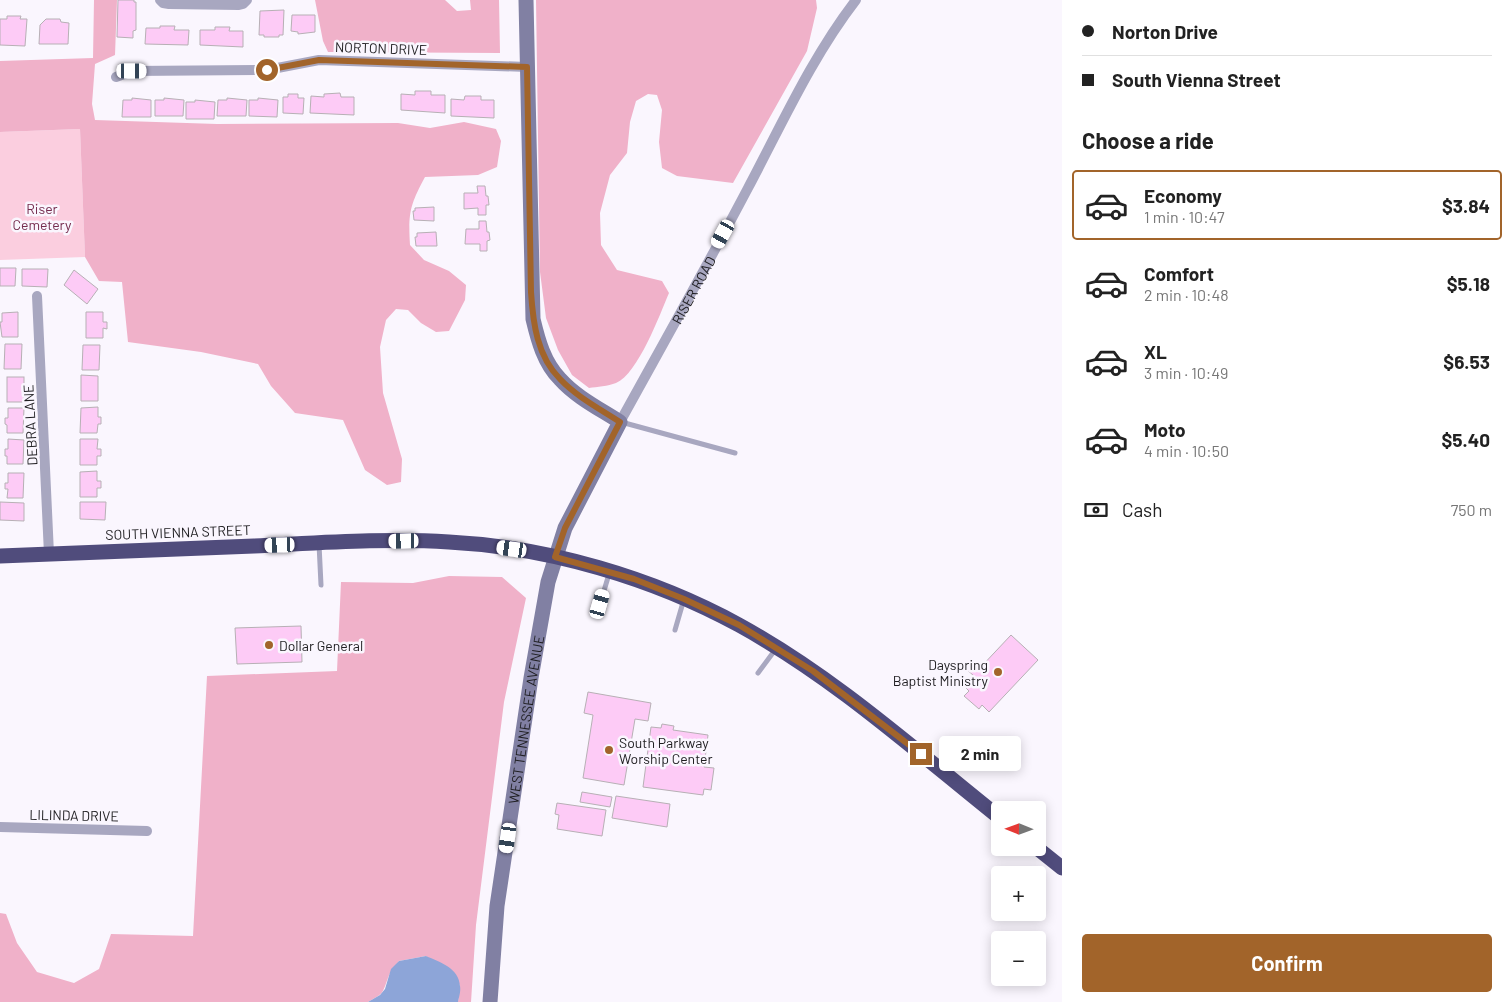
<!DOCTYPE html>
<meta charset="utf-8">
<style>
:root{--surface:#fff;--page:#f2f2f2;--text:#222;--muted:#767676;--line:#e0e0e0;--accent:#a2642a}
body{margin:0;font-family:Barlow,sans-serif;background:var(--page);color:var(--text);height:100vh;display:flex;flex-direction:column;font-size:19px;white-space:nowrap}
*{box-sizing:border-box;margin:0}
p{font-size:16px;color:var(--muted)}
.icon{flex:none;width:28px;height:28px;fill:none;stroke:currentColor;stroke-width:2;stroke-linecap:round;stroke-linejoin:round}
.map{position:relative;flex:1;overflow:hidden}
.drawer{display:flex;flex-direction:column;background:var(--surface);width:450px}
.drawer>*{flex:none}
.top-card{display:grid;align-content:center;height:110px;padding:0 20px;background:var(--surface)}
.needle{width:32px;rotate:271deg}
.fabs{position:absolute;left:991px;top:801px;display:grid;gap:10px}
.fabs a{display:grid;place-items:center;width:55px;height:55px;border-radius:5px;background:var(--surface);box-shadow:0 2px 12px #0003;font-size:25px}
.end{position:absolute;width:22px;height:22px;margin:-11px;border:6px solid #a2642a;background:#fff;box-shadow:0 0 0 2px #fff}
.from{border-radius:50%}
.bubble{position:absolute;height:35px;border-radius:5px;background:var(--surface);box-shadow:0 2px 12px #0003;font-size:16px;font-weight:700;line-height:35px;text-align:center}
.car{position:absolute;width:15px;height:30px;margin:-15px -8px;border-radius:6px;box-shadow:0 0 4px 1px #0007;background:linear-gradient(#fff 24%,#345 0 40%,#fff 0 76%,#345 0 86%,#fff 0)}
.top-card b{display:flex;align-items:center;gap:18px;height:48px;font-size:19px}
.top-card b+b{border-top:1px solid var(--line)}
.top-card i{width:12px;height:12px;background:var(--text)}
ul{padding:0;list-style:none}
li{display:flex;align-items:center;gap:15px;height:70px;margin:0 10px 8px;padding:0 10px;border:2px solid transparent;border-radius:5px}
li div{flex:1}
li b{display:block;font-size:19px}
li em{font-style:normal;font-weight:700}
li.selected{border-color:var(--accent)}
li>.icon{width:45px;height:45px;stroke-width:1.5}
h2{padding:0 20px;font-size:22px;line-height:60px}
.pay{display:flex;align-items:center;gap:12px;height:55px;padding:0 20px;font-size:19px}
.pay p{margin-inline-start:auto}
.action{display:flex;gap:10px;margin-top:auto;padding:10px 20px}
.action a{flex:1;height:58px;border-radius:5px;background:var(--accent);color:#fff;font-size:20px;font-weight:700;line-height:58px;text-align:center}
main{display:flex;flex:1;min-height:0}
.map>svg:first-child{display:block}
.green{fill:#fbcedf}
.forest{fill:#f0b1c9}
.water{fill:#8da5d8}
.building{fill:#fdcbf6;stroke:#b7b0b5}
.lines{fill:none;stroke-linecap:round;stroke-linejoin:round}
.lane{stroke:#a8a7c0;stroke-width:5}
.street{stroke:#a8a7c0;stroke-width:10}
.secondary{stroke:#8180a3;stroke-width:15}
.highway{stroke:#504c7c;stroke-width:15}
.route{stroke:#a2642a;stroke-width:6}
.poi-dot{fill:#a2642a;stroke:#faf6fe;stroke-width:2}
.labels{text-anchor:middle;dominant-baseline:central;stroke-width:5;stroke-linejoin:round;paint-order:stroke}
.street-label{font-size:14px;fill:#1e1d20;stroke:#faf6fe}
.park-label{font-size:14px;fill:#752c4e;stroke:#faf6fe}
.poi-label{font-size:14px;fill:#1e1d20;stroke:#faf6fe;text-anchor:start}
</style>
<main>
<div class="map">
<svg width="1062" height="1002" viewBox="0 0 1062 1002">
<rect width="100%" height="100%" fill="#faf6fe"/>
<polygon class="green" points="80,129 85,257 0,260 0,132"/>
<g class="forest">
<path d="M94 0H117L115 55 95 64 92 104 95 120 217 124 398 123 430 128 464 122 496 129 501 141 497 167 478 175 425 177C410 205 408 213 410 245L424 260 449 271 466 285 465 300 449 331 436 332 421 323 408 310 396 309 386 320 380 347 383 393 402 459 401 482 387 485 365 470 343 420 295 413 271 386 258 364 201 352 128 342 122 282 99 281 85 257 80 129 0 132V61L93 58Z"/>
<polygon points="315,0 445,0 457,11 471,10 470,0 499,0 500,53 328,52 323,41"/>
<path d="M536 0H816L817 8 807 51 733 183 677 176 662 168 659 142 662 110 657 95 648 94 636 101 630 122 627 153 610 175 600 213 601 245 617 270 662 281 669 293C660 314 638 374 616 383 608 386 597 387 589 388L572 375 558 350 546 318 540 272Z"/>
<path d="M449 576 502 577 526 598 504 702 476 925 471 1002H458L460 985 426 956 399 961C395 966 390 972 388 978 382 994 384 993 368 1002H0V913L6 914 17 943 37 972 74 983 99 969 111 934 193 936 207 676 337 671 341 582 413 583Z"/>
</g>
<path class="water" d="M426 956C440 962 459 968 460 986 461 991 459 997 458 1002H368L380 995 385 989 391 969 399 961Z"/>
<g class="building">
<polygon points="118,0 134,0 134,2 136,2 136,30 133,31 133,38 117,37"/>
<polygon points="284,10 283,35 279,35 279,37 264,37 264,35 259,35 260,11"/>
<polygon points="292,15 315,15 315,32 298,34 298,32 291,31"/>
<polygon points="7,16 21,16 20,19 27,19 25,46 0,45 0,19 7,19"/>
<polygon points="46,19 60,19 61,22 69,23 68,44 39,44 40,25"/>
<polygon points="160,26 175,26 174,30 189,30 188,45 145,44 146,28 160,28"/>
<polygon points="215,27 230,27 229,31 243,31 243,47 200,45 200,30 215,30"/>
<polygon points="415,91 431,91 431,95 445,95 445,113 401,110 401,94 415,95"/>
<polygon points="340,93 341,97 354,97 354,115 310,113 311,96 324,97 324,94"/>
<polygon points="288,94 298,94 298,98 304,98 303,114 283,113 283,97 288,97"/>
<polygon points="465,96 481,96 481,100 494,100 494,118 451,116 451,99 464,100"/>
<polygon points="132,98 151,100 151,117 122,117 123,100 132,100"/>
<polygon points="164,98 184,100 183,116 155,116 155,100 164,100"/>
<polygon points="227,98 247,100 246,116 217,116 218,100 227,100"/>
<polygon points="258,98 278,100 277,117 249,116 249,100 258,100"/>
<polygon points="195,100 215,102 214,119 186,119 186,102 195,102"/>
<polygon points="477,186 485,186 486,196 488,196 489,205 486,205 486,215 478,215 478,208 464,209 464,193 478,193"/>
<polygon points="434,207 434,221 414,220 413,211 415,211 415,208"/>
<polygon points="479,221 486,221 487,232 489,232 490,240 487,241 487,251 480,251 480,244 465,244 466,229 479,229"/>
<polygon points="436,232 437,246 416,246 415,237 417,237 417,233"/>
<polygon points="0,268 16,268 15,286 0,286"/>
<polygon points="22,269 48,269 47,287 22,286"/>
<polygon points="74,270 98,289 87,304 64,285"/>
<polygon points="18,312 18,337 2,337 0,322 2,322 2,313"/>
<polygon points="86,312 103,312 103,322 107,322 107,329 103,328 103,338 86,338"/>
<polygon points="5,344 22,344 21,369 4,369"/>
<polygon points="83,345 100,345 99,370 82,370"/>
<polygon points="81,375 98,376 98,401 81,401"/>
<rect x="7" y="377" width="17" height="25"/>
<polygon points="98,407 98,417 101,417 101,424 98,424 97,433 80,433 81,408"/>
<polygon points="8,408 24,408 23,433 7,433 7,425 5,424 5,418 8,418"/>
<polygon points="8,439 24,440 23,464 7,464 7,456 5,456 5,449 8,449"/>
<polygon points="80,439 98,439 97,449 101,449 101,456 97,456 97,465 80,465"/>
<polygon points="97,471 97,481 101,481 101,488 97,488 97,497 80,497 80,472"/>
<polygon points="8,473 24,473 23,498 7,498 8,489 5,489 5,483 8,483"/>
<polygon points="0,502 24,503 24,521 0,520"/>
<polygon points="80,502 106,502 105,520 80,519"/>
<polygon points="301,626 302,662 237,664 235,628"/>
<polygon points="1011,635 1038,660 989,712 982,705 979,709 964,696 969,691 964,686 974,676 965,668 971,661 979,669"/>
<polygon points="588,692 651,703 648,721 635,719 624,785 583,778 593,715 584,713"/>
<polygon points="662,724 674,726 673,730 708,735 704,767 714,768 711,790 704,789 703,795 643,787 651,727 661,728"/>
<polygon points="582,792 612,797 610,807 580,802"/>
<polygon points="616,796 670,804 667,827 612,818"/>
<polygon points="557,803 606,810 602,836 557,829 559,815 555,814"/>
</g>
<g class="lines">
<g class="lane">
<polyline points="621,422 735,453"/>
<polyline points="319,544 321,585"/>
<polyline points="600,604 609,574"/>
<polyline points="675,630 684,599"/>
<polyline points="758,673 775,650"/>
</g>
<g class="street">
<polyline points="160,0 163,3 169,4 239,5 243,4 247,0"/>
<polyline points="116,77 132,71 267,70 319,60 527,67"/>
<polyline points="37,296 49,554"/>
<path id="s1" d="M620 422C663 344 707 266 748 188 782 124 812 57 856 0"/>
<polyline points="0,827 147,831"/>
</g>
<path class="secondary" id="s2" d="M490 1002 497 906 531 678 548 582 565 528 620 422C600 409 576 397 560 379 544 363 538 340 533 319L526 0"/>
<g class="highway">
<path d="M0 556C85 552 170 549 254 546 319 543 385 538 449 542 548 547 653 578 739 625 834 677 916 751 1000 818"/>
<polyline points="1037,848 1062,868"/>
</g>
</g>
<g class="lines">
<path class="route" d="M267 70 319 60 527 67 531 292C533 323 537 356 560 379 577 397 600 409 620 422L565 528 555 557 634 579 684 599 739 625 813 671 921 754"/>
</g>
<g class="poi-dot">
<circle cx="269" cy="645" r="5"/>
<circle cx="998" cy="672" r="5"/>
<circle cx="609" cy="750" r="5"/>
</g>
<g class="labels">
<g class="street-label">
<text transform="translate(381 48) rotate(2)">NORTON DRIVE</text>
<text stroke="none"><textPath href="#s1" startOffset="151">RISER ROAD</textPath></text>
<text transform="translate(30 425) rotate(-93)">DEBRA LANE</text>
<text transform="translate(178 532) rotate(-2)">SOUTH VIENNA STREET</text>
<text stroke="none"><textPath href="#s2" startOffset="285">WEST TENNESSEE AVENUE</textPath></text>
<text transform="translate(74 815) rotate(1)">LILINDA DRIVE</text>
</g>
<g class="park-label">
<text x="42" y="208">Riser<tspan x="42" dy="16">Cemetery</tspan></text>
</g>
<g class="poi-label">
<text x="279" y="645">Dollar General</text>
<text x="988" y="664" text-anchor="end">Dayspring<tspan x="988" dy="16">Baptist Ministry</tspan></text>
<text x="619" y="742">South Parkway<tspan x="619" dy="16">Worship Center</tspan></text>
</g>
</g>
</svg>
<div class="fabs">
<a><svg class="needle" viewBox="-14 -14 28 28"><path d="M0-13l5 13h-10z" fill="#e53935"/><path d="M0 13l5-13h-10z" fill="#767676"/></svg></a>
<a>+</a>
<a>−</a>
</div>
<i class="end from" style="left:267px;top:70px"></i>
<i class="end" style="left:921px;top:754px"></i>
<div class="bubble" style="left:939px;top:736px;width:82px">2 min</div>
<i class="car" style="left:132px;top:71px;rotate:90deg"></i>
<i class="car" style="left:723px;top:234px;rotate:209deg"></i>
<i class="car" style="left:404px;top:541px;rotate:269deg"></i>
<i class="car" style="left:280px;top:545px;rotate:268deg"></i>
<i class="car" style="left:512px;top:549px;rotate:278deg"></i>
<i class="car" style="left:600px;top:604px;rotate:16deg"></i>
<i class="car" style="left:508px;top:838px;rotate:188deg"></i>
</div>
<section class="drawer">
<div class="top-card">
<b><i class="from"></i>Norton Drive</b>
<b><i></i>South Vienna Street</b>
</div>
<h2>Choose a ride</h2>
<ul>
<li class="selected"><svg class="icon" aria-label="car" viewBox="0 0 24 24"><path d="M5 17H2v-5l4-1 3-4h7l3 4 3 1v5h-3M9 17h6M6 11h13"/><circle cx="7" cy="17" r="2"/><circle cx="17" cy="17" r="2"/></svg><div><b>Economy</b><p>1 min · 10:47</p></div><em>$3.84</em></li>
<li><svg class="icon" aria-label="car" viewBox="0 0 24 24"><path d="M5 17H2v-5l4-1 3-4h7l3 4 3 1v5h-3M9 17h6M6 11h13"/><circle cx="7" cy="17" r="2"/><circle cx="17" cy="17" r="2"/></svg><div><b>Comfort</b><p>2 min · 10:48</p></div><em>$5.18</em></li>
<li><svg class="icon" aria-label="car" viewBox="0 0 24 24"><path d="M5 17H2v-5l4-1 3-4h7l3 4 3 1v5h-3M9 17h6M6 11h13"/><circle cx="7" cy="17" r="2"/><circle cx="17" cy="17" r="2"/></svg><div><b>XL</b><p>3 min · 10:49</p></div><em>$6.53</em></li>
<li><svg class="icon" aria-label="car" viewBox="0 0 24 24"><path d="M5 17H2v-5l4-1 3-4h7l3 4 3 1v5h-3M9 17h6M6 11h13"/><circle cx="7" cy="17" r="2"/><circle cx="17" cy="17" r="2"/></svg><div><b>Moto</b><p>4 min · 10:50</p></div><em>$5.40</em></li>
</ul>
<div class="pay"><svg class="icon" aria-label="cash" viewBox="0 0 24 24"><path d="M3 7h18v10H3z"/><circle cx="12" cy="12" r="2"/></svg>Cash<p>750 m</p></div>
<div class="action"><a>Confirm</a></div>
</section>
</main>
